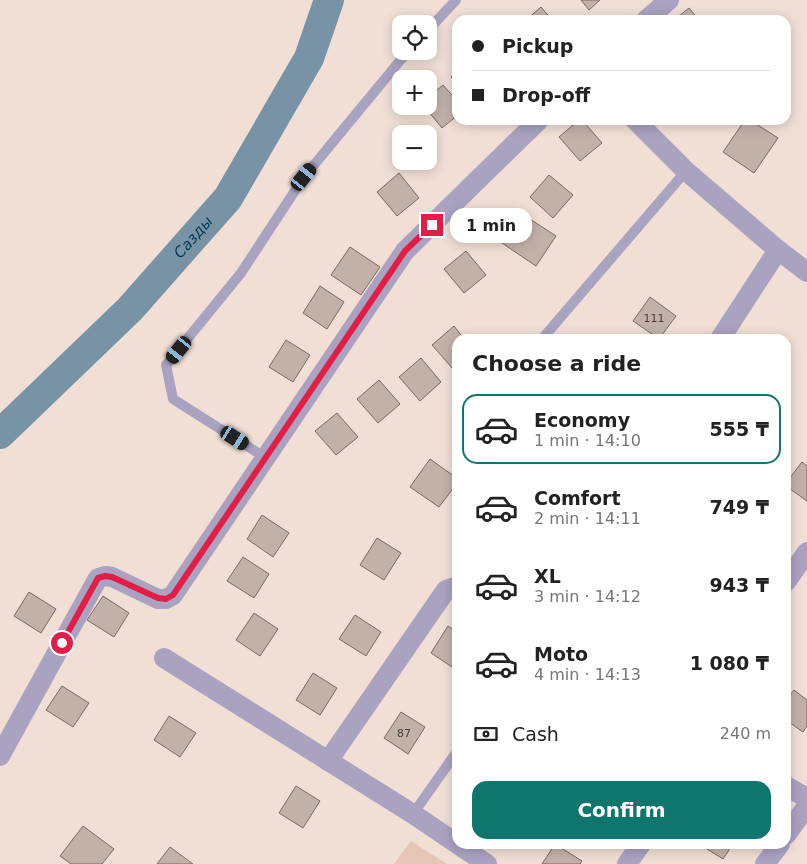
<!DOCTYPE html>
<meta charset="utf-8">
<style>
:root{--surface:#fff;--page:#f6f6f6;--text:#222;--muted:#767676;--line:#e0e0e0;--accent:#0f766e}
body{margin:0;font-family:"DejaVu Sans",sans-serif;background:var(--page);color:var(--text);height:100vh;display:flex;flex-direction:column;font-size:19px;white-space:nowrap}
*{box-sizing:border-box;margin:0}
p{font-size:16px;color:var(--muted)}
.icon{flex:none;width:28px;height:28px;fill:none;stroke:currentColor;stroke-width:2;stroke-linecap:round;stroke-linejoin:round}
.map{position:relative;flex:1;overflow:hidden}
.side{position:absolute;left:452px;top:334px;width:339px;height:515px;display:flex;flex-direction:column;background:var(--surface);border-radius:15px;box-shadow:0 2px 12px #0003}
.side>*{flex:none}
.banner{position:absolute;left:452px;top:15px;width:339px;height:110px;border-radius:15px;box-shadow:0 2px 12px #0003;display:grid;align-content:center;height:110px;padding:0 20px;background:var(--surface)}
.fabs{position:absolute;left:392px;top:15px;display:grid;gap:10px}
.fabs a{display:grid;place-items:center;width:45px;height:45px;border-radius:10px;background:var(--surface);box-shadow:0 2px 12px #0003;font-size:25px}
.end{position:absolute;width:22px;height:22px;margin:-11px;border:6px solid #e11d48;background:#fff;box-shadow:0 0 0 2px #fff}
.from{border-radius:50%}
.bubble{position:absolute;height:35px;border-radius:15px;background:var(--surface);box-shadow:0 2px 12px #0003;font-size:16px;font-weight:700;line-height:35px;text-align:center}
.car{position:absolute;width:15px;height:30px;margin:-15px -8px;border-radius:6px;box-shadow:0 0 4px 1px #0007;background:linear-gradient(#222 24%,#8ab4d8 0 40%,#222 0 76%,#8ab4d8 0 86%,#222 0)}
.banner b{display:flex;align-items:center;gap:18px;height:48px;font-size:19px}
.banner b+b{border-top:1px solid var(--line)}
.banner i{width:12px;height:12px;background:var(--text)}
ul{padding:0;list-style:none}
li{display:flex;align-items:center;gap:15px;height:70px;margin:0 10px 8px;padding:0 10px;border:2px solid transparent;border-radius:15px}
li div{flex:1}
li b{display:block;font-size:19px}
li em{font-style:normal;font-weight:700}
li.active{border-color:var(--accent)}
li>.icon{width:45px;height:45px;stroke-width:1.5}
h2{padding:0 20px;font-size:22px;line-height:60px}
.pay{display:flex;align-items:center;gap:12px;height:55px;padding:0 20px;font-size:19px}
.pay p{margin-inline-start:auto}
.primary-button{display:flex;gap:10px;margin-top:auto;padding:10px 20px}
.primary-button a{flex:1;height:58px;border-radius:15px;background:var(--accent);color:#fff;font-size:20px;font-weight:700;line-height:58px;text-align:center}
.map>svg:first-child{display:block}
.green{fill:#e4c5b6}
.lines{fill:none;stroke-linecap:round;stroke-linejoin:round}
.river{stroke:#7893a6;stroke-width:30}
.building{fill:#c2b1a9;stroke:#7a6a63}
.lane{stroke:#aaa2c1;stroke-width:10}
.street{stroke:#aaa2c1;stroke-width:20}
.route{stroke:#e11d48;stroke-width:6}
.labels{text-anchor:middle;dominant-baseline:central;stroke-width:4;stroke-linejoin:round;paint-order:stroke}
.number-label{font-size:11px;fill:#48403c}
.water-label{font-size:15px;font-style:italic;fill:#003753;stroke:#feece3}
</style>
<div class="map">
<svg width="807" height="864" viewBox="0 0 807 864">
<rect width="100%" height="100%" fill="#f1dfd6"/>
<polygon class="green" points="411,841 447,864 394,864"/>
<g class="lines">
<path class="river" id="s1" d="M0 434 130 309 228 198 309 58 329 0"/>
</g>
<g class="building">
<polygon points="581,0 600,0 589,10"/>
<polygon points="541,7 552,20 526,20"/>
<polygon points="689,8 699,20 674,20"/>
<polygon points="458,72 458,84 451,77"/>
<polygon points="443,85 458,102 458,115 442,128 424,106 429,106 429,97"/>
<polygon points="579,120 582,120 602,143 580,161 559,137"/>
<polygon points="745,120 750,120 778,138 754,173 723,152"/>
<polygon points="399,173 419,198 397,216 377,192"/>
<polygon points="549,175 573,195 553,218 530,197"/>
<polygon points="519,212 556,236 536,266 499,241"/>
<polygon points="350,247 380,267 361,295 331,275"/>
<polygon points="466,251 486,275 464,293 444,269"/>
<polygon points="320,286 344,302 327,329 303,313"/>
<polygon points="650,297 676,316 659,339 633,321"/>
<polygon points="454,326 464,339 458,339 458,365 453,369 432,345"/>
<polygon points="286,340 310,355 293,382 269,367"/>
<polygon points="421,358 441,382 420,401 399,377"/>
<polygon points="379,380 400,404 378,423 357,399"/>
<polygon points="337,413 358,437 336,455 315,431"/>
<polygon points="430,459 458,479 458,482 439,507 410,487"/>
<polygon points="802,462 807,466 807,501 786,486 786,483"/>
<polygon points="262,515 289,533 273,557 247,539"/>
<polygon points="377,538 401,553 384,580 360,565"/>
<polygon points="243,557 269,574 254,598 227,581"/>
<polygon points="29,592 56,609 41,633 14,616"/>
<polygon points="103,596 129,613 114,637 87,620"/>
<polygon points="254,613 278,629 260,656 236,640"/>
<polygon points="355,615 381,632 366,656 339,639"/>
<polygon points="448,626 458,633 458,664 455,669 431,653"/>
<polygon points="313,673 337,688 320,715 296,700"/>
<polygon points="62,686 89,703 73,727 46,710"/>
<polygon points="794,690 807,700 807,726 803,732 786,720 786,700"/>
<polygon points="401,712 425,727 408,754 384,738"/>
<polygon points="169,716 196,733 180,757 154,740"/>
<polygon points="296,786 320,801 303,828 279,813"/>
<polygon points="83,826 114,849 102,864 71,864 60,856"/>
<polygon points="555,844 582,861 580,864 542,864"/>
<polygon points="699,844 733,844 723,859"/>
<polygon points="170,847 193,864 157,864"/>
</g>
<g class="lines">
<g class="lane">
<polyline points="429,29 456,0"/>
<polyline points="542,339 686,171"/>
<polyline points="266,458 173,399 166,365 241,273 304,177 408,51"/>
<polyline points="413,814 458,750"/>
</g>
<g class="street">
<polyline points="646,20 669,0"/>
<polyline points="635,120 686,171 778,250 720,339"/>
<polyline points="778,250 807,272"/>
<polyline points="786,582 807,552"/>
<polyline points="164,658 413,814 487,864"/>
<polyline points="0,756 98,578 105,576 112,577 158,599 166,599 173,595 405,251 539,120"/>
<polyline points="328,761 446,590 458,586"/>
<polyline points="786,786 807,798"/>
<polyline points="786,835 807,806"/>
<polyline points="627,864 641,844"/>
<polyline points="765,864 780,844"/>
</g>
</g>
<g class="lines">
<polyline class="route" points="62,643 98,578 105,576 112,577 158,598 166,599 173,595 405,251 432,225"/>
</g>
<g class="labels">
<g class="number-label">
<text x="654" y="318">111</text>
<text x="404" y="733">87</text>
</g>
<g class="water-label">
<text stroke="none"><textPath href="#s1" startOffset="276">Сазды</textPath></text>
</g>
</g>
</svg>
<div class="fabs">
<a><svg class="icon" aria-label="locate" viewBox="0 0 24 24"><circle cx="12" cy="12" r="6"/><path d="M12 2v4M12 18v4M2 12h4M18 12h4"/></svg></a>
<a>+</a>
<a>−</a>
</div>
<i class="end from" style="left:62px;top:643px"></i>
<i class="end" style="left:432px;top:225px"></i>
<div class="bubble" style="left:450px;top:208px;width:82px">1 min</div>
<i class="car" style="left:304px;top:177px;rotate:39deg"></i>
<i class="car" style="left:179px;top:350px;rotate:219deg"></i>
<i class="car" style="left:235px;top:438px;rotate:122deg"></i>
<div class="banner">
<b><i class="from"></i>Pickup</b>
<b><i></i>Drop-off</b>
</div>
<section class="side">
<h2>Choose a ride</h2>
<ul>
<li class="active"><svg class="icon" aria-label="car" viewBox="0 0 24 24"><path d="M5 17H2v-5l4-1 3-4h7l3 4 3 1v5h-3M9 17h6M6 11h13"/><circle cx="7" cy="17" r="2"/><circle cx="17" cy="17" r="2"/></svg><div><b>Economy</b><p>1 min · 14:10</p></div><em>555 ₸</em></li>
<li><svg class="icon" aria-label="car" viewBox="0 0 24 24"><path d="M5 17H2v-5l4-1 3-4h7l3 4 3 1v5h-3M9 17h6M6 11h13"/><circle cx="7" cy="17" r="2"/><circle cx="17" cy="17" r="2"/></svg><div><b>Comfort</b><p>2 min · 14:11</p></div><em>749 ₸</em></li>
<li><svg class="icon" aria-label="car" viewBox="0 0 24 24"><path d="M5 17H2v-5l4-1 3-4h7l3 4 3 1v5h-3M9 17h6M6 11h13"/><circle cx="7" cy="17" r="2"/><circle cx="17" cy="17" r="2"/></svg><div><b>XL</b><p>3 min · 14:12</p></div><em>943 ₸</em></li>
<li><svg class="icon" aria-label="car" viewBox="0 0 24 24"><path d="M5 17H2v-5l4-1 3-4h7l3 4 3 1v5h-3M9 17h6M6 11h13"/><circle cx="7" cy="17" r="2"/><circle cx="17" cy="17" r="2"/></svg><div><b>Moto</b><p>4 min · 14:13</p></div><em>1 080 ₸</em></li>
</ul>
<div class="pay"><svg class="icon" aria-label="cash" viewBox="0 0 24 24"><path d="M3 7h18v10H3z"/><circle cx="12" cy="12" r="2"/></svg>Cash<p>240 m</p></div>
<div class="primary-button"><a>Confirm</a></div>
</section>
</div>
